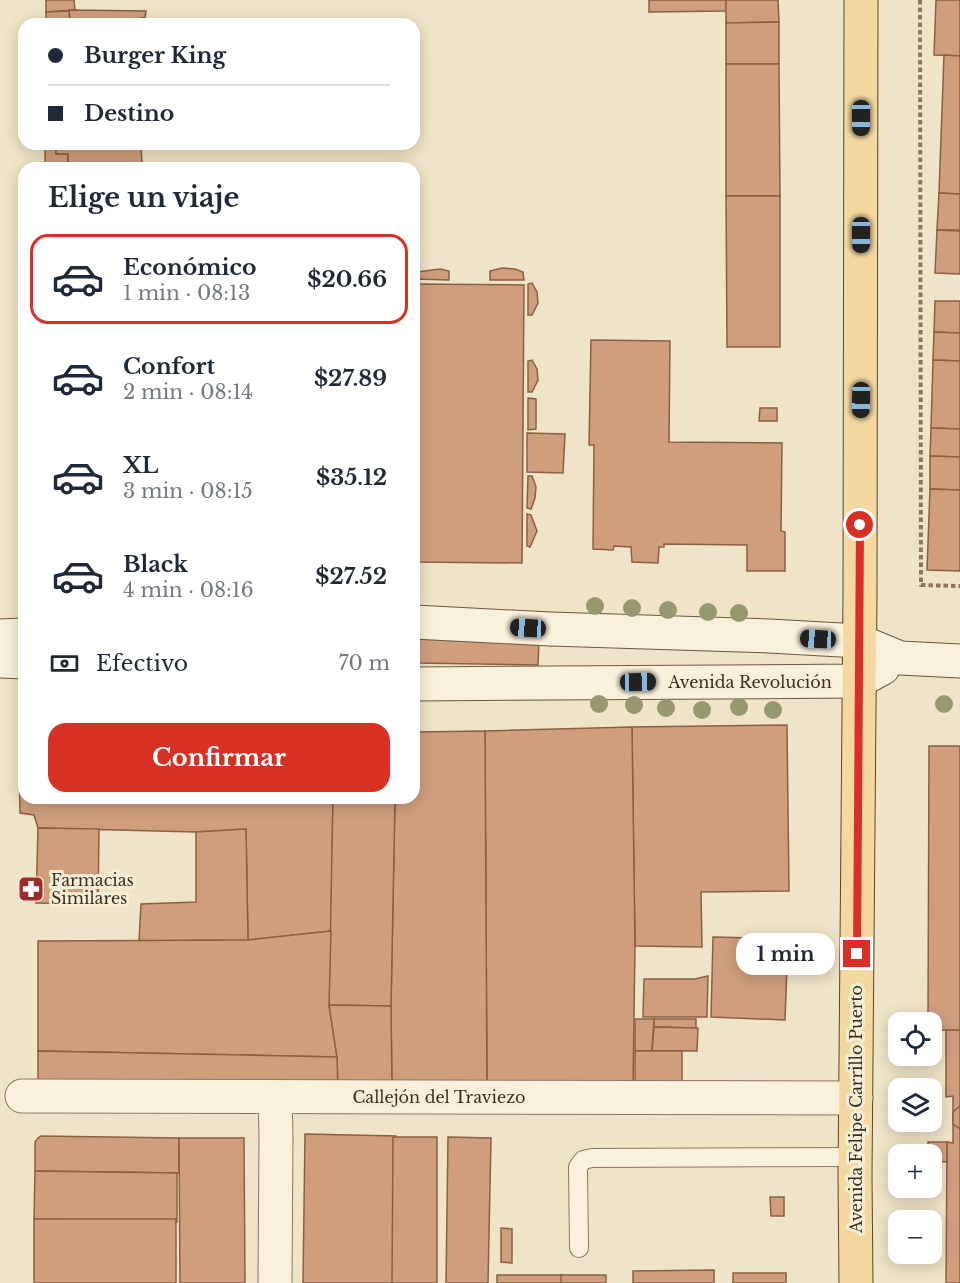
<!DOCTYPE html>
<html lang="es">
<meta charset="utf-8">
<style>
:root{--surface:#fff;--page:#f6f6f7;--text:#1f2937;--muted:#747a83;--line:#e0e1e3;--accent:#d93025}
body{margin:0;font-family:"Libre Baskerville",serif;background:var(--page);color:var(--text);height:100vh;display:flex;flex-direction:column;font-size:22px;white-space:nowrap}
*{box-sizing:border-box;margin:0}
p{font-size:20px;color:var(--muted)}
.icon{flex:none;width:33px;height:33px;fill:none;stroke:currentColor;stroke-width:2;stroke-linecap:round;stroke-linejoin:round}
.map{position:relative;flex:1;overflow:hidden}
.sheet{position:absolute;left:18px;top:162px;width:402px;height:642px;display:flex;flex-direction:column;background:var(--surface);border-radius:18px;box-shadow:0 3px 15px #0003}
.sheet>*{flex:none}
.top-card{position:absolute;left:18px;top:18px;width:402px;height:132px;border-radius:18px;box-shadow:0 3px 15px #0003;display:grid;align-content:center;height:132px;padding:0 30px;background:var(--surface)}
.tools{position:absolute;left:888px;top:1012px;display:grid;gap:12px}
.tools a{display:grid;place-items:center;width:54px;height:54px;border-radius:12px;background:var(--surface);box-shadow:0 3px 15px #0003;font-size:30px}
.end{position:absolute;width:27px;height:27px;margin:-14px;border:8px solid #d93025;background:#fff;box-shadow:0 0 0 3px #fff}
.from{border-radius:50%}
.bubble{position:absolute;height:42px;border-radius:18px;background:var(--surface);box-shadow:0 3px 15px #0003;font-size:20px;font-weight:800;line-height:42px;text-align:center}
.car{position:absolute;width:18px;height:36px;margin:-18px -9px;border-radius:8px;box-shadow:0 0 4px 2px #0007;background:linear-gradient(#222 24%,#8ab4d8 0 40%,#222 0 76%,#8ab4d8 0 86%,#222 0)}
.top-card b{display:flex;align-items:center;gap:21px;height:57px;font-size:22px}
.top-card b+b{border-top:2px solid var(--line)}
.top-card i{width:15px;height:15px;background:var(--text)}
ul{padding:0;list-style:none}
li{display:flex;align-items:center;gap:18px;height:90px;margin:0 12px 9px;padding:0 18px;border:3px solid transparent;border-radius:18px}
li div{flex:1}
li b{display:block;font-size:22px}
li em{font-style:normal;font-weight:800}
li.current{border-color:var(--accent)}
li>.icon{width:54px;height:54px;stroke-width:1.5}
h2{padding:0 30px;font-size:27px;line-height:72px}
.pay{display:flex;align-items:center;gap:15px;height:66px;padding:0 30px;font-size:22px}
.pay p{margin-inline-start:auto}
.primary-button{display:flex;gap:12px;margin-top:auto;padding:12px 30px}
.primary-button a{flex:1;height:69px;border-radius:18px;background:var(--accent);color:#fff;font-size:24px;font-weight:800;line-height:69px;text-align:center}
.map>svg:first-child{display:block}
.building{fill:#cf9f7d;stroke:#8d5f41;stroke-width:1.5}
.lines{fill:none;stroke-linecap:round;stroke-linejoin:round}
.lane-casing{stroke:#8d765c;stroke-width:20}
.street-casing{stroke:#8d765c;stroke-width:35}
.secondary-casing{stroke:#6f573f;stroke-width:35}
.primary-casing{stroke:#5b4430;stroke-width:35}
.path{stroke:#8d765c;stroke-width:4;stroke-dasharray:4.5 3;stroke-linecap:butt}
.lane{stroke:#faf1dc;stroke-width:18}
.street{stroke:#faf1dc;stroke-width:33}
.secondary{stroke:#faf1dc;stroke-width:33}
.primary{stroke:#f3d9a0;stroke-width:33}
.tree{fill:#96986f}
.route{stroke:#d93025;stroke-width:8}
.labels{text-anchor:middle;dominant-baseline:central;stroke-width:6;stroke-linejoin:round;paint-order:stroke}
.street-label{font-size:16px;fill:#3d2e20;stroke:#f7eed8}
.poi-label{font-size:16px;fill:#3d2e20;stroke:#f7eed8;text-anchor:start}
</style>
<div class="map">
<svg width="960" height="1283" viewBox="0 0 960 1283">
<rect width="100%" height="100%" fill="#f0e4c8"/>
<g class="building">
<polygon points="46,0 74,0 75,10 46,12"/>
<polygon points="649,0 726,0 726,11 649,12"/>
<polygon points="726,0 778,0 779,22 726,23"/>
<polygon points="936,0 960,0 960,56 934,55"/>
<polygon points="69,10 146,11 145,18 140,18 140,24 57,24 70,23"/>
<polygon points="69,11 70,23 46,24 46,12"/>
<polygon points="779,22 779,64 726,64 726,23"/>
<polygon points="944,55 960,56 960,194 939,193"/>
<polygon points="726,64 779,64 780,196 726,196"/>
<polygon points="45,144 56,144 56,154 68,154 68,166 45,165"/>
<polygon points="56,144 141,144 142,164 68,163 68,154 56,154"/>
<polygon points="939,193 960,194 960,230 937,230"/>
<polygon points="726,196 780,196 780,347 727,347"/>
<polygon points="937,230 960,231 960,274 935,273"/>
<polygon points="502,268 515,269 523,272 524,280 490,280 490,271"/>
<polygon points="440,269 449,271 449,280 414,279 414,271 417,272"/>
<polygon points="532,283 537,292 538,303 532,315 528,315 528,284"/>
<polygon points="414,284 524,285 522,563 414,562"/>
<polygon points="935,301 960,301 960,333 934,332"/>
<polygon points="934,332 960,333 960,361 933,360"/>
<polygon points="591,340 670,341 669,442 782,443 781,531 785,532 785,571 747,571 747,545 664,544 664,547 659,547 658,563 632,562 631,547 614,546 613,550 593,549 594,445 589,445"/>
<polygon points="532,360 537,369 538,380 532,392 528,392 528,361"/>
<polygon points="933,360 960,361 960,429 931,428"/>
<polygon points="528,398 536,399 536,429 528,430"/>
<polygon points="760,408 777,408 777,421 759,421"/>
<polygon points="931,428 960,429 960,457 930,456"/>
<polygon points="527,433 565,434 563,473 527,472"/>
<polygon points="930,456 960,457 960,490 930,489"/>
<polygon points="528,476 532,476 536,487 535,498 531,509 527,508"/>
<polygon points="930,489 960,490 960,571 927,570"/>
<polygon points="527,514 531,515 537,531 530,547 527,546"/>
<polygon points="414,639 539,641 538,665 414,663"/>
<polygon points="787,725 789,891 701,892 702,947 635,946 632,727"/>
<polygon points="632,727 635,946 633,1087 487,1090 485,731"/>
<polygon points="485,731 487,1090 392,1090 391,1006 395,798 414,798 414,732"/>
<polygon points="24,735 24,798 333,798 331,931 248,940 246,829 196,832 38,828 34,815 20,813 19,759 21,741"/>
<polygon points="929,746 960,746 960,1030 932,1030 932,1023 928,1023"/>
<polygon points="333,798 395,798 391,1006 329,1005"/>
<polygon points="38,828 99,829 98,904 36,903"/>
<polygon points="246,829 248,940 139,941 141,904 196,902 196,832"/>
<polygon points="331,931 329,1005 337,1057 38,1051 38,941 248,940"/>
<polygon points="713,937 788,939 785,1020 711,1017"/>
<polygon points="708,976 707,1017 643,1017 644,979 695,979"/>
<polygon points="329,1005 391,1006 392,1090 338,1093 337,1057"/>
<polygon points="635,1019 654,1019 652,1051 635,1051"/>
<polygon points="654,1019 696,1019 696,1028 654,1027"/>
<polygon points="654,1027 698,1028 697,1051 652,1051"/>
<polygon points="946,1030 960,1030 960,1283 946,1283 947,1142 953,1143 953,1096 946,1097"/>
<polygon points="38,1051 337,1057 338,1093 41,1087 38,1079"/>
<rect x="635" y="1051" width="47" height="35"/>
<polygon points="960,1106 960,1129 953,1124 953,1112"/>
<polygon points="305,1134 396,1136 394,1283 303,1283"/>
<polygon points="41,1136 179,1138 179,1173 35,1171 35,1142 38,1138"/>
<polygon points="393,1137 437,1137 437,1283 392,1283"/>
<polygon points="448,1137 491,1138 488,1283 446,1283"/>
<polygon points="179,1138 244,1138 245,1283 180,1283"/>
<polygon points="928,1142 947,1142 947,1162 932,1161 932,1155 928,1155"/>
<polygon points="35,1171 177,1173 177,1222 34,1219"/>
<polygon points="770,1197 784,1197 784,1216 771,1216"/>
<rect x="34" y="1219" width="142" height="64"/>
<polygon points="501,1228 512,1229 512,1263 501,1262"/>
<polygon points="714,1270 714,1283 633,1283 633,1271"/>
<rect x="733" y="1273" width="53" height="10"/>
<rect x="497" y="1275" width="66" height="8"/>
<rect x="561" y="1275" width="45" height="8"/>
</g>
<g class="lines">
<g class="lane-casing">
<polyline id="lane" points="579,1248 578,1167 583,1160 592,1158 855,1157"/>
</g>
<g class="street-casing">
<g id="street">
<polyline points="22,1096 856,1098"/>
<polyline points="275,1097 276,1136 275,1283"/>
</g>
</g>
<g class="secondary-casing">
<g id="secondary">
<polyline points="414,622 550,629 769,636 859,641 900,658 960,661"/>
<polyline points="0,636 24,635"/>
<polyline points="0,661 24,662"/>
<polyline points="414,684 859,681 883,668"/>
</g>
</g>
<g class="primary-casing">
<polyline id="primary" points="856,1283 855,1177 860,594 861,0"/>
</g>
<polyline class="path" points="920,0 921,585 960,586"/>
<use href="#lane" class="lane"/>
<use href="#street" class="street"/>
<use href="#secondary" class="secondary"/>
<use href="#primary" class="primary"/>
</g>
<g class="tree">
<circle cx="595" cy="606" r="9"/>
<circle cx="632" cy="608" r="9"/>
<circle cx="668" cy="610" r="9"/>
<circle cx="708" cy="612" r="9"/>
<circle cx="739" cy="613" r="9"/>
<circle cx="599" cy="704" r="9"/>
<circle cx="944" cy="704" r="9"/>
<circle cx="634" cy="705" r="9"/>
<circle cx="739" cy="707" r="9"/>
<circle cx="666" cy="708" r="9"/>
<circle cx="702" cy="710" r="9"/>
<circle cx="773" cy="710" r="9"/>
</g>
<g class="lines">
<polyline class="route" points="857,954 860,525"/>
</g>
<defs>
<g id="pharmacy-square" transform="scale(1.35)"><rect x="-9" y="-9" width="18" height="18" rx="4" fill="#9e2a2b" stroke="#f7eed8"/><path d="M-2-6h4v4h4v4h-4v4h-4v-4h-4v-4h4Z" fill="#fff"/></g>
</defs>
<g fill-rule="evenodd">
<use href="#pharmacy-square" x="31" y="889"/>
</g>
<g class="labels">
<g class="street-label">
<text x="750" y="682">Avenida Revolución</text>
<text x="439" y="1097">Callejón del Traviezo</text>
<text transform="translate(856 1109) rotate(-90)">Avenida Felipe Carrillo Puerto</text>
</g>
<g class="poi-label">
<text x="51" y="880">Farmacias<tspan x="51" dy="18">Similares</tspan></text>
</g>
</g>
</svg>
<div class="tools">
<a><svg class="icon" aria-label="locate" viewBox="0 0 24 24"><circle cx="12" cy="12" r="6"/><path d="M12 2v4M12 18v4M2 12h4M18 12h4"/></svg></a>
<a><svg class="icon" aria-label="layers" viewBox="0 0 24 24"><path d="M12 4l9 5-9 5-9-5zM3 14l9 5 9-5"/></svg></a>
<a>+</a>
<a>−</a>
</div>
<i class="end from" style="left:860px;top:525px"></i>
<i class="end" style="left:857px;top:954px"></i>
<div class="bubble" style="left:736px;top:933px;width:99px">1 min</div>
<i class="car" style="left:861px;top:118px;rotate:180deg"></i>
<i class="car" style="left:861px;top:235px;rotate:180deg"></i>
<i class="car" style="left:861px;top:400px;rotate:181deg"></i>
<i class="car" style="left:528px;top:628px;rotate:273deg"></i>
<i class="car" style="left:818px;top:639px;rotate:273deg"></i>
<i class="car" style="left:638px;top:682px;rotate:89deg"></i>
<div class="top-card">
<b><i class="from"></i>Burger King</b>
<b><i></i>Destino</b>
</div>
<section class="sheet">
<h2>Elige un viaje</h2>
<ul>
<li class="current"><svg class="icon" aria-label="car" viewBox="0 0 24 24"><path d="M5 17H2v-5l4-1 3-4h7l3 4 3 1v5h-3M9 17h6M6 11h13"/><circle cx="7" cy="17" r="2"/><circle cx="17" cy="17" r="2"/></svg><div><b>Económico</b><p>1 min · 08:13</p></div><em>$20.66</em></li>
<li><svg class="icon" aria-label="car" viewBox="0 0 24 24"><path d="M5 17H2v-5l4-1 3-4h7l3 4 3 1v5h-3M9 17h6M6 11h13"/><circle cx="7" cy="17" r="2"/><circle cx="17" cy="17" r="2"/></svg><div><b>Confort</b><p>2 min · 08:14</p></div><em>$27.89</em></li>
<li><svg class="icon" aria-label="car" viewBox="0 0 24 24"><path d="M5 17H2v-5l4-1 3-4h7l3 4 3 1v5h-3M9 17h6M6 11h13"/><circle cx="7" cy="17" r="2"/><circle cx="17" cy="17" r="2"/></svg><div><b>XL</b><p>3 min · 08:15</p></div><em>$35.12</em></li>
<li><svg class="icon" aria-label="car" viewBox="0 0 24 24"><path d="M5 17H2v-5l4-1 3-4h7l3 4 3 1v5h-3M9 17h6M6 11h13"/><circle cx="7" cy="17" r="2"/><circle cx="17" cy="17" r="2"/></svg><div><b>Black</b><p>4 min · 08:16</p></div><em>$27.52</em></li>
</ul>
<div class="pay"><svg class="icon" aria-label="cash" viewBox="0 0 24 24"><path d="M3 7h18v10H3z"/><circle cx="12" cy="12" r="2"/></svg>Efectivo<p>70 m</p></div>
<div class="primary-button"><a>Confirmar</a></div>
</section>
</div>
